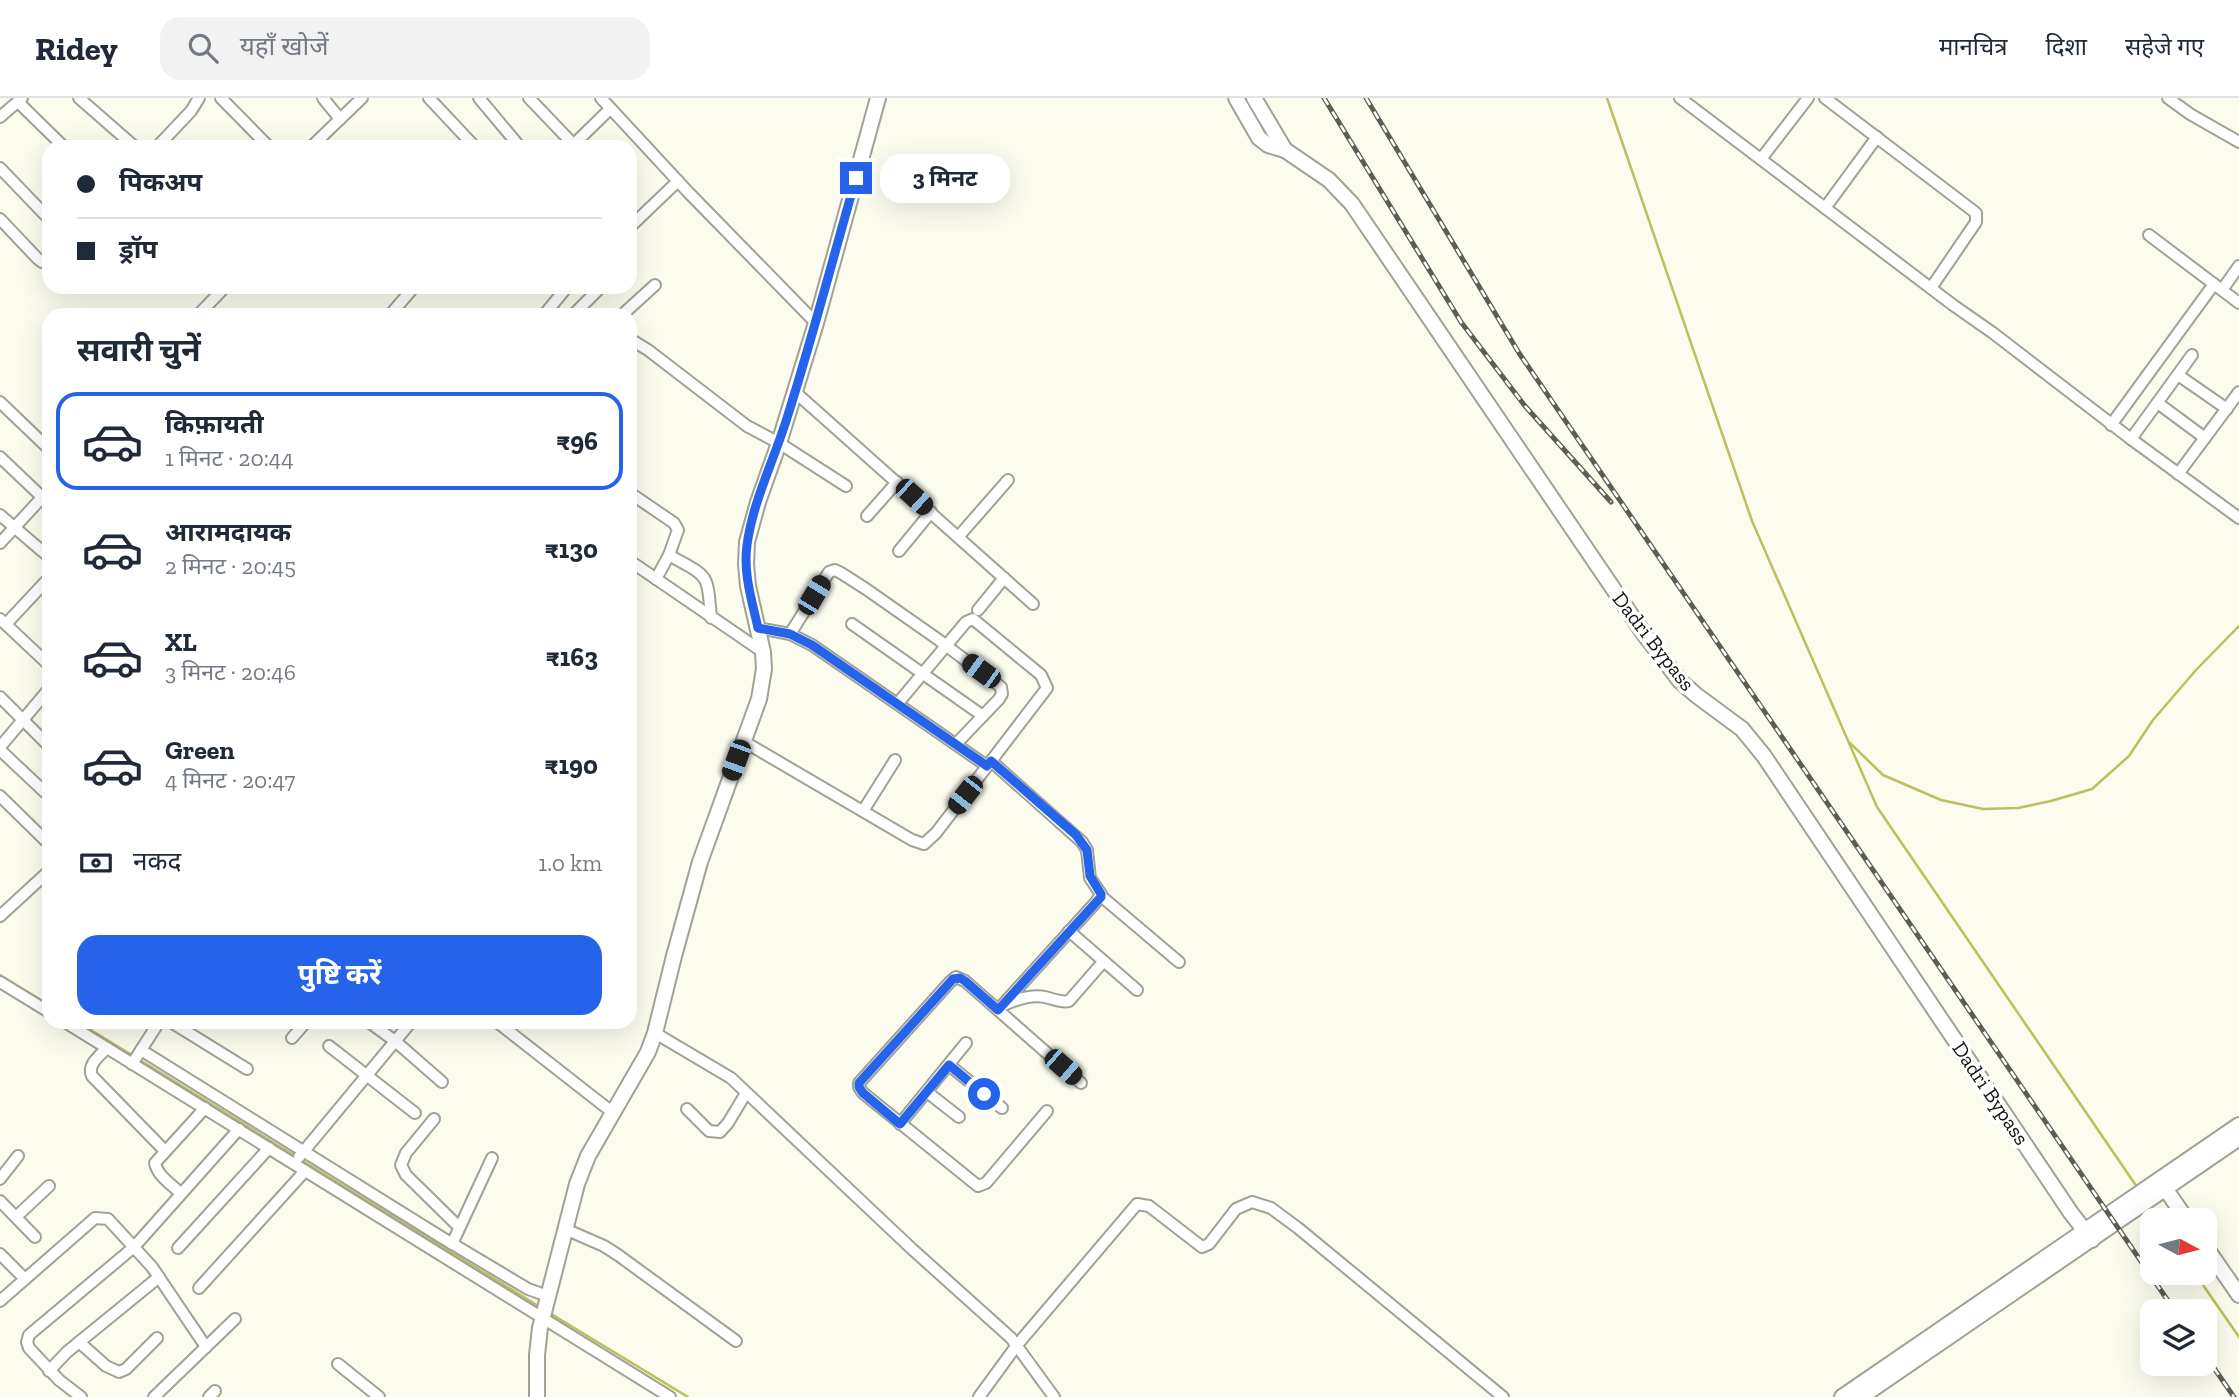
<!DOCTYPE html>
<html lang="hi">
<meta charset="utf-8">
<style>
:root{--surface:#fff;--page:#f2f2f3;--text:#1f2937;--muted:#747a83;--line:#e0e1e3;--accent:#2563eb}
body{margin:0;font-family:"Zilla Slab","Noto Sans Devanagari",serif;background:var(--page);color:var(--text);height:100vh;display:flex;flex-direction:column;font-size:26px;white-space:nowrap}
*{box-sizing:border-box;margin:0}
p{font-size:23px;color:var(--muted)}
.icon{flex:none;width:38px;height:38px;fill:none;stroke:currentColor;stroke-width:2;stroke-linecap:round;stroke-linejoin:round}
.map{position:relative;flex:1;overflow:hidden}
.sheet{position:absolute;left:42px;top:210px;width:595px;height:721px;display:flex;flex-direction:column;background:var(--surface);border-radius:21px;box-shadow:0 7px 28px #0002}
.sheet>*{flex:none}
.banner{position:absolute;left:42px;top:42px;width:595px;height:154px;border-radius:21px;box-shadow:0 7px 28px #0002;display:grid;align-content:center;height:154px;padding:0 35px;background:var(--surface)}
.needle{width:46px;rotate:97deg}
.tools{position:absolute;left:2140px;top:1110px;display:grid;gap:14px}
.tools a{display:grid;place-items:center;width:77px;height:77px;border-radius:14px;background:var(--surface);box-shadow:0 7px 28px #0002;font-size:35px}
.end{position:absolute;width:32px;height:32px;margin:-16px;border:9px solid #2563eb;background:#fff;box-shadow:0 0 0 4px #fff}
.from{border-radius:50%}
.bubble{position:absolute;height:49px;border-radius:21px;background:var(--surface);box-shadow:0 7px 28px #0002;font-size:23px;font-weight:700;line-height:49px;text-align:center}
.car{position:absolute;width:21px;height:42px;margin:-21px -10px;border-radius:9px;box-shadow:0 0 5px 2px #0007;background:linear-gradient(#222 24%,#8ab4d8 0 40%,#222 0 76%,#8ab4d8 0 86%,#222 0)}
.banner b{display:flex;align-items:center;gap:24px;height:66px;font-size:26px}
.banner b+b{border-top:2px solid var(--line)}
.banner i{width:18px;height:18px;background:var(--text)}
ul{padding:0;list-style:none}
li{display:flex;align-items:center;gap:21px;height:98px;margin:0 14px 10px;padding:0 21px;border:4px solid transparent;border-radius:21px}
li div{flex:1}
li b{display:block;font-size:26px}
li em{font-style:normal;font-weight:700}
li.on{border-color:var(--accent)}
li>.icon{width:63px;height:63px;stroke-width:1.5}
h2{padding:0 35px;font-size:32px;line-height:84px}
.pay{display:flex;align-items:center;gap:18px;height:77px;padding:0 35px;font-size:26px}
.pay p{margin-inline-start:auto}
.button{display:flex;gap:14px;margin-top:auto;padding:14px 35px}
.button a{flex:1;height:80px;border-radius:21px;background:var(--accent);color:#fff;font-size:28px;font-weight:700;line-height:80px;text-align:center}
header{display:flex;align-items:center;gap:42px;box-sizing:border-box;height:98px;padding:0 35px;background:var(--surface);border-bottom:2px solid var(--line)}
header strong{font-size:33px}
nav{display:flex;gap:38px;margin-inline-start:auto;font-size:24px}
.search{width:490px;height:63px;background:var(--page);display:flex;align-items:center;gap:18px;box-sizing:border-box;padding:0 24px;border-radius:21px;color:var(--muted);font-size:26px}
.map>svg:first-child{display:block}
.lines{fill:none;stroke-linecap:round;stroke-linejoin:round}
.stream{stroke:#bdbe5c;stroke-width:2.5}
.street-casing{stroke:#a1a195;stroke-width:14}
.secondary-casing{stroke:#a1a195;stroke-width:18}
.street{stroke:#fff;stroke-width:10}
.secondary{stroke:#fff;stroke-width:14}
.rail-casing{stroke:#5d5d55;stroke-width:5}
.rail{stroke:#fff;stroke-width:2.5;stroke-dasharray:8;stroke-linecap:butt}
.route{stroke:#2563eb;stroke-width:9}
.labels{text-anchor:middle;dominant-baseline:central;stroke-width:7;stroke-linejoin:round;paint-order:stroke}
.street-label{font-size:21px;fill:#13130e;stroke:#fff}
</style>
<header>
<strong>Ridey</strong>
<div class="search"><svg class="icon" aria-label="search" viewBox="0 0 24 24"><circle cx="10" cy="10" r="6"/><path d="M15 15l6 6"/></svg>यहाँ खोजें</div>
<nav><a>मानचित्र</a><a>दिशा</a><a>सहेजे गए</a></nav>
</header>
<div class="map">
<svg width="2239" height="1299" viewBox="0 0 2239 1299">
<rect width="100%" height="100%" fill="#fbfcee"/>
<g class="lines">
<g class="stream">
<polyline points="1607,0 1752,423 1877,709 2137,1089"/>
<polyline points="1850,645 1883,677 1941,702 1983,711 2018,710 2051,703 2092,691 2129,658 2153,622 2196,572 2239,528"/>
<polyline points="0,877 49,907"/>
<polyline points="78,924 135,959"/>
<polyline points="140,962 295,1058"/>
<polyline points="301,1062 540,1209"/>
<polyline points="2150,1109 2159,1122"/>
<polyline points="2194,1174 2239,1239"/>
<polyline points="548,1214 688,1299"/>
</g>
<g class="street-casing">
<g id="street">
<polyline points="79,0 135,49"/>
<polyline points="221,0 269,49"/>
<polyline points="323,0 340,21"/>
<polyline points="429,0 475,49"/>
<polyline points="479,0 520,49"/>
<polyline points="529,0 574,47"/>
<polyline points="601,0 688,94 816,225"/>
<polyline points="1680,0 1953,207 1993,235 2131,341 2239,420"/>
<polyline points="1825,0 1976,115 1976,124 1931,190"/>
<polyline points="2168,0 2190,16 2239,44"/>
<polyline points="18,4 64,49"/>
<polyline points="0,19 22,0"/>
<polyline points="157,49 191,13 199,0"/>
<polyline points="311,49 362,0"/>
<polyline points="571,49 610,11"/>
<polyline points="1761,61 1808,0"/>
<polyline points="0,70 49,121"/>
<polyline points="1825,110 1877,39"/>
<polyline points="0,121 37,160 42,164 49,164"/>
<polyline points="630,129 678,83"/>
<polyline points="2149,137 2239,205"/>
<polyline points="2222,192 2239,168"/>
<polyline points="200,215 225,189"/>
<polyline points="390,217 414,189"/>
<polyline points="512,217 529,217"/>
<polyline points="544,217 567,189"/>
<polyline points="573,217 601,189"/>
<polyline points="622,217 655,187"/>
<polyline points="630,241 648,252 747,328 779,345 846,388"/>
<polyline points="2178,277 2227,311"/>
<polyline points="795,294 1033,506"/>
<polyline points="0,304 49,351"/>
<polyline points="2159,306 2205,340"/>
<polyline points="2111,327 2214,186"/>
<polyline points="2131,341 2192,257"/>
<polyline points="0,359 42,399"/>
<polyline points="2178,376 2239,294"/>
<polyline points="630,395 674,425 678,432 669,457 656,481"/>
<polyline points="0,417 49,459"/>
<polyline points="867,418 897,384"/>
<polyline points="959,438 1008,382"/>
<polyline points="0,445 49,392"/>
<polyline points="899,453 931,414"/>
<path d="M669 457C709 480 707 473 711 520"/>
<polyline points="630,463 763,554"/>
<polyline points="978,512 1004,480"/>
<polyline points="0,521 49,567"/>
<polyline points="6,526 49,480"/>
<polyline points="852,526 983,618"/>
<polyline points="758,530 790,536 812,547 987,668"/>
<polyline points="790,536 829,474 835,472 841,475 866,491 936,540 1001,589 1002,596 999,601 956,646"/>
<polyline points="0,599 49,648"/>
<polyline points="743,643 912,742 924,746 936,735 1047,590 1041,577 973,521 966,524 898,605"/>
<polyline points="0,649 49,591"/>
<polyline points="0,652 49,698"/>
<polyline points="991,663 1082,744 1087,752 1090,780 1101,796 1097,803 998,912"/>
<polyline points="0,698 49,746"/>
<polyline points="863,713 895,662"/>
<polyline points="1101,798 1179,864"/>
<polyline points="0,818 49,773"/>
<polyline points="1069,833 1137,892"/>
<polyline points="0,884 49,914"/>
<path d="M1004 907C1017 901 1031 896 1045 899 1054 901 1060 905 1069 903L1103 864"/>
<polyline points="65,924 670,1299"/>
<polyline points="171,924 247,971"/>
<polyline points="369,924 395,943 442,984"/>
<polyline points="497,924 612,1014"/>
<polyline points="655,935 731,980 912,1151 1011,1240 1054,1299"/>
<polyline points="292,940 306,924"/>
<polyline points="329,948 415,1015"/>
<path d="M107 950C99 958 87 967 92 978L165 1053"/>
<polyline points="141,952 441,1139 528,1191 548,1198"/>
<polyline points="132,966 159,924"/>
<polyline points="949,967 1002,1010"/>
<polyline points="927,994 959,1019"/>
<polyline points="687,1011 709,1033 720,1034 728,1025 746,995"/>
<polyline points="1047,1013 986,1085 978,1088 863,995 859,989 859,985 950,884 956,879 965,883 1081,985"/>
<polyline points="434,1021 406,1055 401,1067 406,1077 459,1129"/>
<polyline points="900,1026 966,945"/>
<polyline points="299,1059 411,924"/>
<polyline points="0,1081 18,1058"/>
<path d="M180 1095C171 1086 157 1077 155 1065L205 1010"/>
<polyline points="0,1103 35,1139"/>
<polyline points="16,1119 49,1088"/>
<polyline points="565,1131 604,1148 618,1157 736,1243"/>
<polyline points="452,1146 492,1060"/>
<polyline points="178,1150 269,1050"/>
<polyline points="0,1156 25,1181"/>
<polyline points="199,1190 305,1073"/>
<polyline points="0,1203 95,1120 108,1121 152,1169 206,1249"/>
<polyline points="79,1244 106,1268 119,1274 126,1271 157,1240"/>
<polyline points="338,1266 379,1299"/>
<polyline points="49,1273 67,1254 159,1179"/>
<polyline points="81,1299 59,1282 29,1250 27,1244 29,1237 134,1149 239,1031"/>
<polyline points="154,1299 235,1221"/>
<polyline points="209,1299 215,1293"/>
<polyline points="979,1299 1017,1247 1137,1106 1149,1108 1202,1149 1209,1146 1236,1111 1252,1104 1271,1110 1298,1130 1503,1299"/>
</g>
</g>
<g class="secondary-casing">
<g id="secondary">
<polyline points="1236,0 1259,40 1268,47 1285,52 1329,82 1352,106 1644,536 1680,583 1696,597 1742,631 1764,658 2071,1115 2092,1142"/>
<polyline points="1254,0 1285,52"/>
<polyline points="2160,1083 2187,1122"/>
<polyline points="2205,1148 2239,1197"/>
<polyline points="537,1299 537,1257 540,1230 577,1086 588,1058 648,954 655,935 674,858 700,764 759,601 764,571 763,554 748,488 746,466 747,444 758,404 779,345 816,225 878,0"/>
<polyline points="1842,1299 2239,1027"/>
<polyline points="1861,1299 2239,1040"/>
</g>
</g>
<use href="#street" class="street"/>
<use href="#secondary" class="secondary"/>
<g class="rail-casing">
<g id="rail">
<polyline points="1324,0 1461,224 1525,308 1611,404"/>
<polyline points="1366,0 1519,255 2175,1213"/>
<polyline points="2205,1257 2234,1299"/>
</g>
</g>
<use href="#rail" class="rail"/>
</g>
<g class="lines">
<path class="route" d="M856 80C833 160 812 241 787 320 774 362 753 403 747 447 743 475 752 503 758 530L790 536 812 547 987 668 991 663 1076 737 1087 752 1090 778 1101 796V799L998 912 965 883 960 880 953 881 859 985V989L863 995 900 1026 949 967 984 996"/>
</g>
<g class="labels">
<g class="street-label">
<text transform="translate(1654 543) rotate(52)">Dadri Bypass</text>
<text transform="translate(1991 995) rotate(56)">Dadri Bypass</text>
</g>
</g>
</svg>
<div class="tools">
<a><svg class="needle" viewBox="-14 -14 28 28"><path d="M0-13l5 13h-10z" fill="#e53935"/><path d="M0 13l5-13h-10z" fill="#747a83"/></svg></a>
<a><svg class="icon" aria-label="layers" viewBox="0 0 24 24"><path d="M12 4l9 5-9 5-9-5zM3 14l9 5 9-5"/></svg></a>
</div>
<i class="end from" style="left:984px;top:996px"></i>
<i class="end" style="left:856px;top:80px"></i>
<div class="bubble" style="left:880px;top:56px;width:130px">3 मिनट</div>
<i class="car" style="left:914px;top:399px;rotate:132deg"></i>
<i class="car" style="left:814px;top:497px;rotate:31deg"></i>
<i class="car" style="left:981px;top:573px;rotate:306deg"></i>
<i class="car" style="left:736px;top:662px;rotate:200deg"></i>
<i class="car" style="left:965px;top:697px;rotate:218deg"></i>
<i class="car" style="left:1063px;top:969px;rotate:131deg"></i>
<div class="banner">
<b><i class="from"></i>पिकअप</b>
<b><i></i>ड्रॉप</b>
</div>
<section class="sheet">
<h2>सवारी चुनें</h2>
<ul>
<li class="on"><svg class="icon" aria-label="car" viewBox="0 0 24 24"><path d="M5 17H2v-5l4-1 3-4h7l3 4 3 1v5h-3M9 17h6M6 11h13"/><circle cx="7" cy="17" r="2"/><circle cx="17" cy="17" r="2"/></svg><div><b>किफ़ायती</b><p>1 मिनट · 20:44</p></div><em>₹96</em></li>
<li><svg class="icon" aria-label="car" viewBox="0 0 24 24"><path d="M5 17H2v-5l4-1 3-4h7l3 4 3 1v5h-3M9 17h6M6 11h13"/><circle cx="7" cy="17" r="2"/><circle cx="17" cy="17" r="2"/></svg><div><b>आरामदायक</b><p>2 मिनट · 20:45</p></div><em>₹130</em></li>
<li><svg class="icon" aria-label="car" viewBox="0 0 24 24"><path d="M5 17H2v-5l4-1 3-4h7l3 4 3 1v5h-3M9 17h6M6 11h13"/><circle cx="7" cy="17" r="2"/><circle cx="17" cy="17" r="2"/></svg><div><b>XL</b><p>3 मिनट · 20:46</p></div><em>₹163</em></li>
<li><svg class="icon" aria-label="car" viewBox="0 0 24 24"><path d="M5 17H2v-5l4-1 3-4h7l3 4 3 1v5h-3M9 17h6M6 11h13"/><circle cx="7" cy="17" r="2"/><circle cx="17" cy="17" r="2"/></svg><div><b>Green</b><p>4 मिनट · 20:47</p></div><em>₹190</em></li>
</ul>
<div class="pay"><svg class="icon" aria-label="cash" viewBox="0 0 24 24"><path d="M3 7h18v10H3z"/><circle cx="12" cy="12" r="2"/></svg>नकद<p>1.0 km</p></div>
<div class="button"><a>पुष्टि करें</a></div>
</section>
</div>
